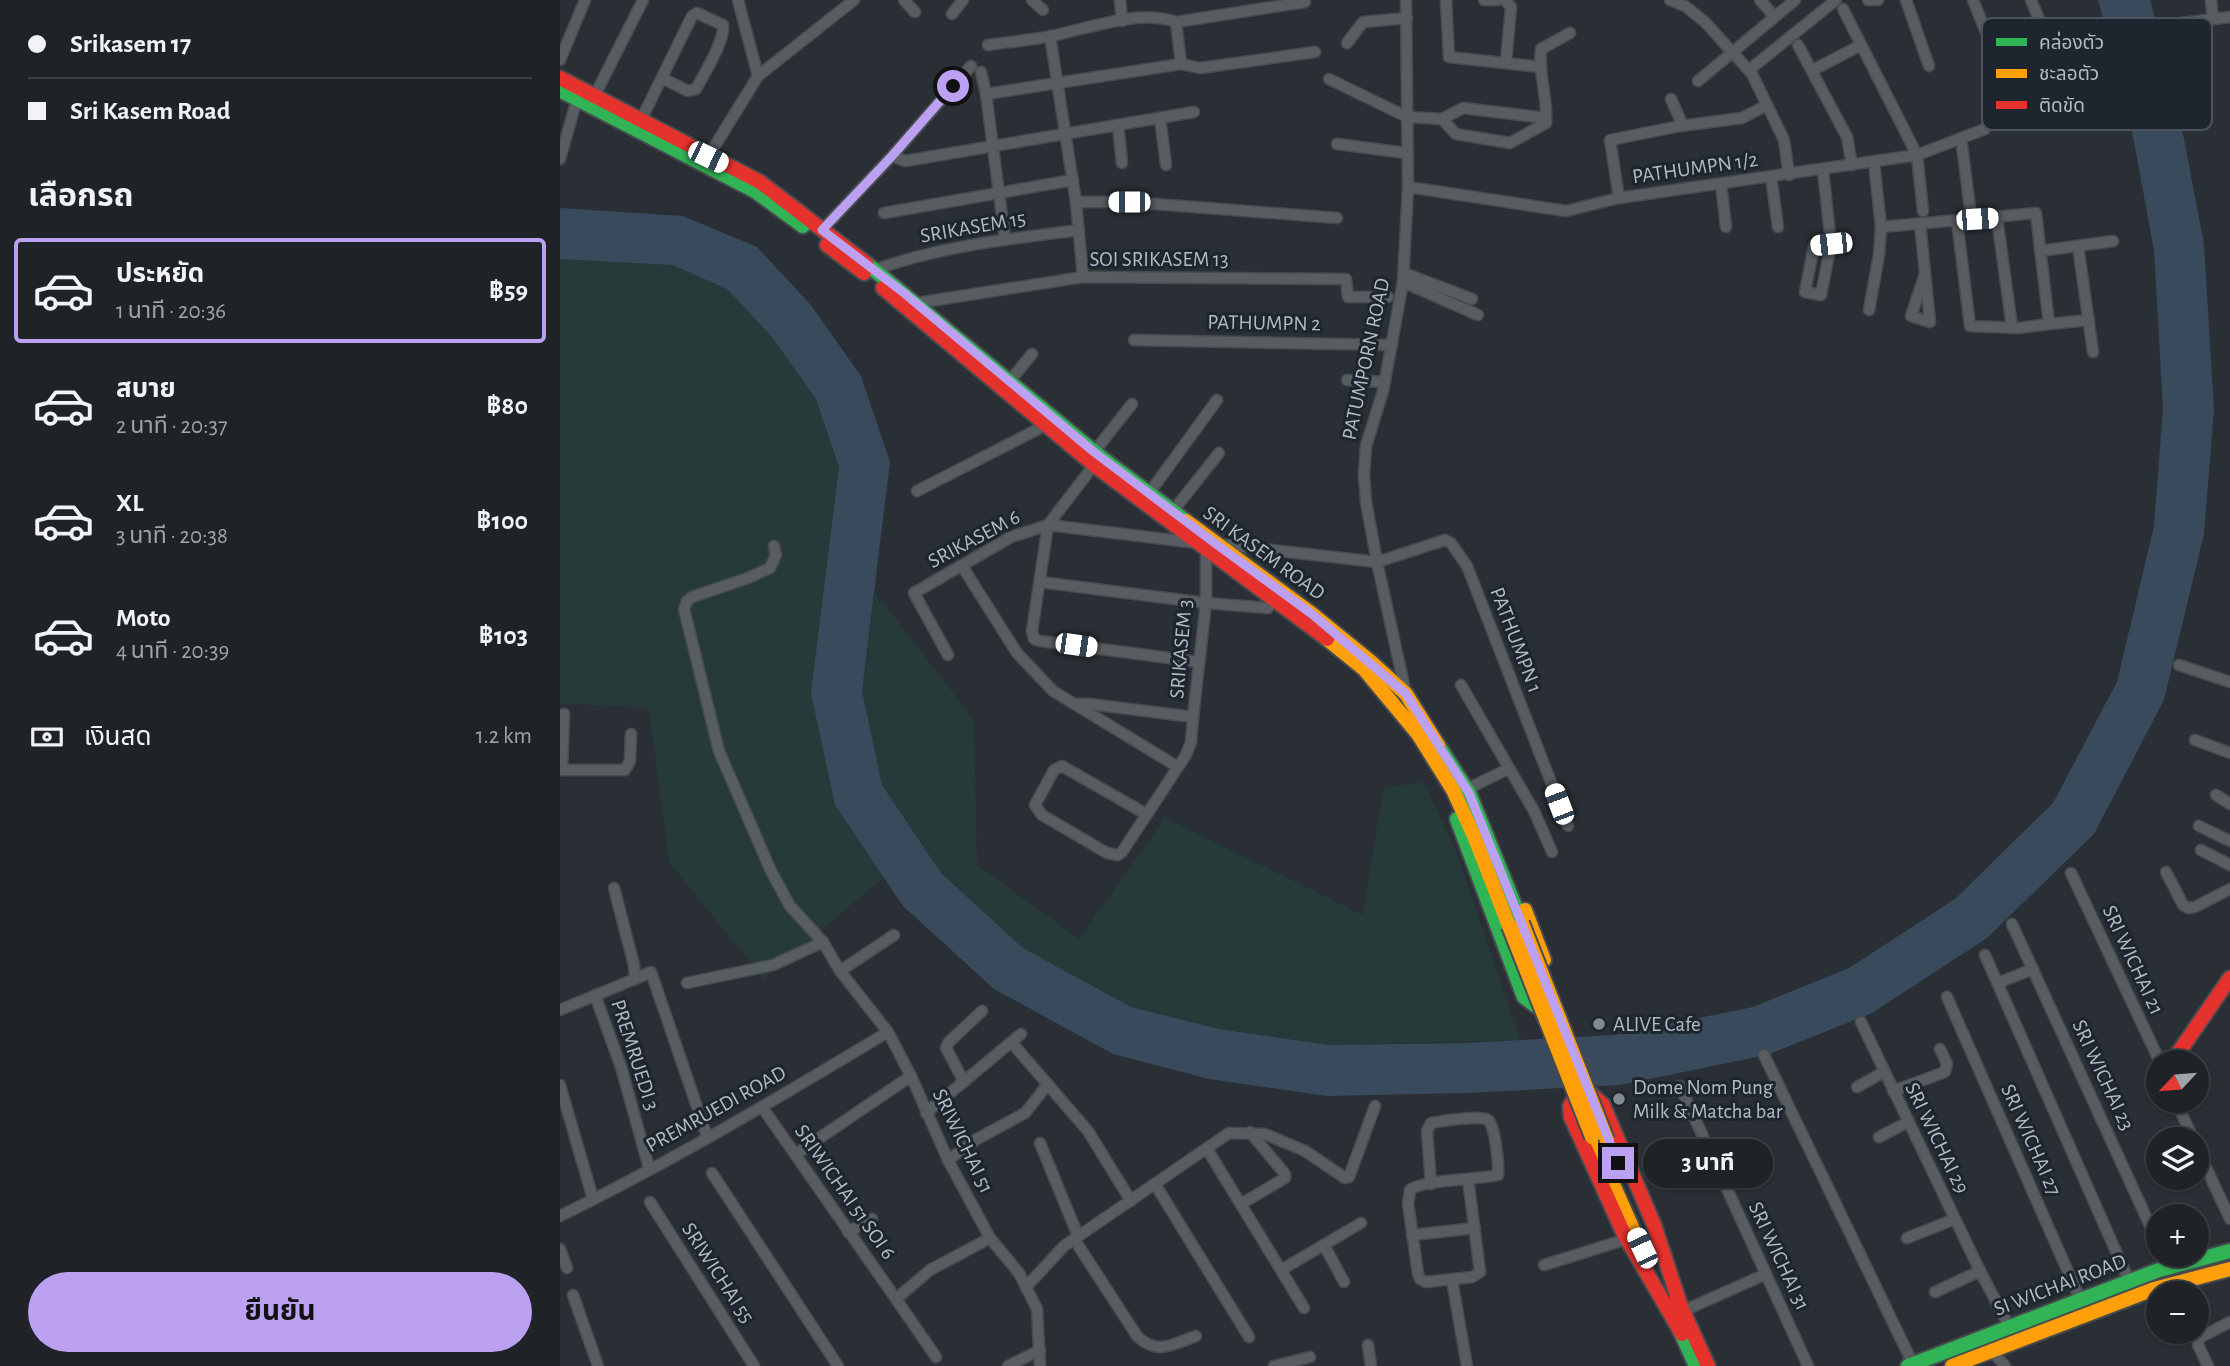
<!DOCTYPE html>
<html lang="th">
<meta charset="utf-8">
<style>
:root{--surface:#1f2327;--page:#272b2f;--text:#f1f3f6;--muted:#a1a4a7;--line:#3c4044;--accent:#bca0f2}
body{margin:0;font-family:"Alegreya Sans","Noto Sans Thai",sans-serif;background:var(--page);color:var(--text);height:100vh;display:flex;flex-direction:column;font-size:26px;white-space:nowrap}
*{box-sizing:border-box;margin:0}
p{font-size:23px;color:var(--muted)}
.icon{flex:none;width:38px;height:38px;fill:none;stroke:currentColor;stroke-width:2;stroke-linecap:round;stroke-linejoin:round}
.map{position:relative;flex:1;overflow:hidden}
.details{display:flex;flex-direction:column;background:var(--surface);width:560px}
.details>*{flex:none}
.guide{display:grid;align-content:center;height:154px;padding:0 28px;background:var(--surface)}
.needle{width:46px;rotate:244deg}
.controls{position:absolute;left:1586px;top:1050px;display:grid;gap:14px}
.controls a{display:grid;place-items:center;width:63px;height:63px;border-radius:50%;background:var(--surface);box-shadow:0 2px 5px #0004,0 0 0 2px var(--line);font-size:35px}
.end{position:absolute;width:32px;height:32px;margin:-16px;border:9px solid #bca0f2;background:#111;box-shadow:0 0 0 4px #111}
.from{border-radius:50%}
.bubble{position:absolute;height:49px;border-radius:24px;background:var(--surface);box-shadow:0 2px 5px #0004,0 0 0 2px var(--line);font-size:23px;font-weight:700;line-height:49px;text-align:center}
.car{position:absolute;width:21px;height:42px;margin:-21px -10px;border-radius:9px;box-shadow:0 0 5px 2px #0007;background:linear-gradient(#fff 24%,#345 0 40%,#fff 0 76%,#345 0 86%,#fff 0)}
.guide b{display:flex;align-items:center;gap:24px;height:66px;font-size:26px}
.guide b+b{border-top:2px solid var(--line)}
.guide i{width:18px;height:18px;background:var(--text)}
ul{padding:0;list-style:none}
li{display:flex;align-items:center;gap:21px;height:105px;margin:0 14px 10px;padding:0 14px;border:4px solid transparent;border-radius:7px}
li div{flex:1}
li b{display:block;font-size:26px}
li em{font-style:normal;font-weight:700}
li.selected{border-color:var(--accent)}
li>.icon{width:63px;height:63px;stroke-width:1.5}
h2{padding:0 28px;font-size:32px;line-height:84px}
.pay{display:flex;align-items:center;gap:18px;height:77px;padding:0 28px;font-size:26px}
.pay p{margin-inline-start:auto}
.action{display:flex;gap:14px;margin-top:auto;padding:14px 28px}
.action a{flex:1;height:80px;border-radius:42px;background:var(--accent);color:#111;font-size:28px;font-weight:700;line-height:80px;text-align:center}
main{display:flex;flex:1;min-height:0}
.map>svg:first-child{display:block}
.green{fill:#273a3a}
.water{fill:#384a5b}
.lines{fill:none;stroke-linecap:round;stroke-linejoin:round}
.street-casing{stroke:#474b4f;stroke-width:13}
.fast-casing{stroke:#474b4f;stroke-width:18}
.slow-casing{stroke:#474b4f;stroke-width:18}
.jam-casing{stroke:#474b4f;stroke-width:18}
.street{stroke:#585d62;stroke-width:10}
.fast{stroke:#30b455;stroke-width:14}
.slow{stroke:#ff9f0a;stroke-width:14}
.jam{stroke:#e5322d;stroke-width:14}
.slow-bridge-casing{stroke:#474b4f;stroke-width:18;stroke-linecap:butt}
.slow-bridge{stroke:#ff9f0a;stroke-width:14}
.route{stroke:#bca0f2;stroke-width:9}
.poi-dot{fill:#838b92;stroke:#1d262e;stroke-width:2.5}
.labels{text-anchor:middle;dominant-baseline:central;stroke-width:6;stroke-linejoin:round;paint-order:stroke}
.street-label{font-size:21px;fill:#b3bcc5;stroke:#1d262e}
.poi-label{font-size:21px;fill:#b3bcc5;stroke:#1d262e;text-anchor:start}
.key{fill:#1d262e;stroke:#4a535b;stroke-width:2}
.key-label{font-size:19px;fill:#b3bcc5}
</style>
<main>
<section class="details">
<div class="guide">
<b><i class="from"></i>Srikasem 17</b>
<b><i></i>Sri Kasem Road</b>
</div>
<h2>เลือกรถ</h2>
<ul>
<li class="selected"><svg class="icon" aria-label="car" viewBox="0 0 24 24"><path d="M5 17H2v-5l4-1 3-4h7l3 4 3 1v5h-3M9 17h6M6 11h13"/><circle cx="7" cy="17" r="2"/><circle cx="17" cy="17" r="2"/></svg><div><b>ประหยัด</b><p>1 นาที · 20:36</p></div><em>฿59</em></li>
<li><svg class="icon" aria-label="car" viewBox="0 0 24 24"><path d="M5 17H2v-5l4-1 3-4h7l3 4 3 1v5h-3M9 17h6M6 11h13"/><circle cx="7" cy="17" r="2"/><circle cx="17" cy="17" r="2"/></svg><div><b>สบาย</b><p>2 นาที · 20:37</p></div><em>฿80</em></li>
<li><svg class="icon" aria-label="car" viewBox="0 0 24 24"><path d="M5 17H2v-5l4-1 3-4h7l3 4 3 1v5h-3M9 17h6M6 11h13"/><circle cx="7" cy="17" r="2"/><circle cx="17" cy="17" r="2"/></svg><div><b>XL</b><p>3 นาที · 20:38</p></div><em>฿100</em></li>
<li><svg class="icon" aria-label="car" viewBox="0 0 24 24"><path d="M5 17H2v-5l4-1 3-4h7l3 4 3 1v5h-3M9 17h6M6 11h13"/><circle cx="7" cy="17" r="2"/><circle cx="17" cy="17" r="2"/></svg><div><b>Moto</b><p>4 นาที · 20:39</p></div><em>฿103</em></li>
</ul>
<div class="pay"><svg class="icon" aria-label="cash" viewBox="0 0 24 24"><path d="M3 7h18v10H3z"/><circle cx="12" cy="12" r="2"/></svg>เงินสด<p>1.2 km</p></div>
<div class="action"><a>ยืนยัน</a></div>
</section>
<div class="map">
<svg width="1670" height="1366" viewBox="0 0 1670 1366">
<rect width="100%" height="100%" fill="#292f34"/>
<g class="green">
<polygon points="9,258 112,265 167,289 211,336 256,399 279,467 265,585 275,805 324,877 204,979 109,862 89,708 0,703 0,259"/>
<polygon points="315,592 414,720 417,865 519,939 605,818 803,915 823,788 864,782 898,856 960,1040 769,1045 659,1029 571,1007 463,948 381,873 322,785 302,692"/>
</g>
<polygon class="water" points="1538,0 1590,0 1614,87 1644,244 1654,409 1644,534 1604,700 1534,834 1427,938 1312,1013 1207,1055 1060,1085 907,1093 766,1096 649,1079 553,1054 434,989 343,906 275,805 251,694 279,467 256,399 211,336 167,289 112,265 0,259 0,208 123,216 197,247 250,304 301,376 330,462 302,691 322,785 381,873 463,948 571,1007 659,1029 769,1045 905,1043 1054,1035 1193,1007 1289,968 1395,899 1493,803 1557,682 1594,526 1603,409 1594,250 1566,99"/>
<g class="lines">
<g class="street-casing">
<g id="street">
<polyline points="178,0 198,76"/>
<polyline points="344,0 355,12"/>
<polyline points="472,0 483,10"/>
<polyline points="560,0 562,21"/>
<polyline points="846,0 848,187 843,282 823,391 806,446 804,474 806,502 817,562 846,694"/>
<polyline points="886,0 889,57 981,67"/>
<polyline points="924,0 938,0"/>
<polyline points="945,0 951,7 946,62"/>
<polyline points="1110,0 1125,6 1145,22 1192,74 1224,140 1229,175"/>
<polyline points="1200,0 1214,16"/>
<polyline points="1308,0 1318,0"/>
<polyline points="1346,0 1369,66"/>
<polyline points="1413,0 1430,42 1445,114 1499,107 1483,29 1471,0"/>
<polyline points="1651,0 1653,19"/>
<polyline points="1283,9 1357,155 1363,211"/>
<polyline points="392,14 403,0"/>
<polyline points="616,22 621,64"/>
<polyline points="1607,25 1670,17"/>
<polyline points="490,36 516,202 523,277"/>
<polyline points="787,43 803,22 847,18"/>
<path d="M428 45C449 42 471 40 492 36 529 28 580 9 616 22L745 2"/>
<polyline points="1238,45 1287,137 1292,165"/>
<polyline points="0,60 25,0"/>
<polyline points="1189,70 1276,0"/>
<polyline points="1253,70 1301,45"/>
<polyline points="421,72 426,94 445,239"/>
<polyline points="769,79 847,117 882,119 903,108 986,118"/>
<polyline points="1138,81 1235,0"/>
<polyline points="426,94 621,64 640,68 755,52"/>
<polyline points="34,97 83,0"/>
<polyline points="1111,99 1123,126"/>
<polyline points="600,118 606,165"/>
<path d="M882 119 896 134 950 143 986 123C988 98 978 73 981 49L1010 33"/>
<path d="M81 120 132 16 137 13 163 25C165 41 144 74 136 89L128 91 102 78"/>
<polyline points="558,125 562,163"/>
<polyline points="1401,138 1410,208"/>
<polyline points="777,144 846,153"/>
<polyline points="332,156 345,161 634,112"/>
<polyline points="148,157 198,76 294,0"/>
<polyline points="0,159 17,99"/>
<polyline points="1263,170 1271,244 1261,295 1245,292 1254,246 1271,244"/>
<polyline points="1211,177 1218,227"/>
<polyline points="1161,184 1166,227"/>
<polyline points="848,187 1006,211 1059,198 1357,155 1425,129"/>
<polyline points="1059,198 1050,140 1120,126 1182,118 1207,105"/>
<polyline points="516,202 569,202 777,218"/>
<polyline points="324,213 513,180"/>
<polyline points="1437,218 1452,327"/>
<polyline points="1360,223 1370,322 1351,316 1365,274"/>
<polyline points="1321,227 1476,213 1489,324 1459,328 1410,326 1397,221"/>
<polyline points="262,230 332,156 411,66"/>
<polyline points="1518,246 1533,352"/>
<polyline points="1480,251 1553,241"/>
<path d="M314 270C380 246 450 239 519 230"/>
<polyline points="844,273 912,299"/>
<polyline points="843,282 918,315"/>
<polyline points="357,303 523,277 786,279 788,297 828,297"/>
<polyline points="1309,310 1319,255 1321,227 1314,162"/>
<polyline points="1489,324 1529,320"/>
<polyline points="574,340 832,345"/>
<polyline points="787,380 825,382"/>
<polyline points="449,382 472,354"/>
<polyline points="534,452 572,404"/>
<polyline points="357,491 486,425"/>
<polyline points="590,492 657,400"/>
<polyline points="612,512 659,453"/>
<polyline points="637,543 488,525 472,631 474,639 480,641 639,662"/>
<polyline points="658,544 817,562 885,540 891,543 907,566 1008,826"/>
<polyline points="214,546 216,555 210,568 188,578 132,597 127,601 124,609 159,751 211,871 230,906 263,942 280,971 328,1032 351,1076 388,1160 430,1238 459,1273 477,1309 480,1366"/>
<polyline points="402,566 457,653 493,691 618,767"/>
<polyline points="480,582 646,603 708,608"/>
<polyline points="388,655 354,593 451,537 488,525 534,465"/>
<polyline points="1619,665 1670,682"/>
<polyline points="901,685 974,811 992,852"/>
<polyline points="515,704 530,704 633,717 646,603 646,550"/>
<polyline points="1635,740 1670,753"/>
<polyline points="0,770 65,770 70,761 71,734"/>
<polyline points="2,770 4,714"/>
<polyline points="907,789 948,769"/>
<polyline points="1656,795 1670,804"/>
<polyline points="586,814 502,766 494,770 475,805 482,815 547,853 558,855 562,852 626,755 631,742 633,717"/>
<polyline points="1639,826 1670,841"/>
<polyline points="1641,850 1670,865"/>
<polyline points="1606,872 1623,905 1628,908 1635,907 1670,889"/>
<polyline points="1511,873 1600,1062"/>
<polyline points="1452,924 1598,1243"/>
<polyline points="1425,955 1569,1281"/>
<polyline points="280,971 334,935"/>
<polyline points="75,979 91,972 147,1136"/>
<polyline points="127,983 213,965 263,942"/>
<polyline points="1438,983 1473,969"/>
<polyline points="35,995 61,1067 89,1168"/>
<polyline points="1387,997 1520,1299"/>
<polyline points="0,1010 75,979 74,965 54,888"/>
<polyline points="1301,1022 1420,1271 1449,1326"/>
<polyline points="452,1043 528,1131 571,1201"/>
<polyline points="1204,1055 1353,1364"/>
<polyline points="404,1082 386,1048 389,1042 422,1011"/>
<polyline points="0,1085 33,1199"/>
<polyline points="1120,1086 1248,1366"/>
<polyline points="1297,1087 1324,1072"/>
<polyline points="1333,1091 1385,1072 1387,1064 1380,1049"/>
<polyline points="1616,1101 1633,1139"/>
<polyline points="202,1107 336,1299 370,1270 430,1238"/>
<polyline points="366,1113 461,1034"/>
<polyline points="1319,1137 1348,1122"/>
<polyline points="480,1143 518,1236"/>
<polyline points="1636,1146 1670,1219"/>
<polyline points="647,1149 744,1308"/>
<polyline points="236,1154 351,1076"/>
<polyline points="388,1160 417,1139 465,1113 488,1084"/>
<polyline points="152,1173 278,1366"/>
<polyline points="595,1184 689,1337"/>
<path d="M871 1184 867 1131 871 1123C881 1121 920 1115 928 1120 935 1124 939 1167 938 1175 918 1180 864 1179 850 1190L848 1203 858 1274 860 1279 866 1282 912 1277 920 1272 908 1179"/>
<polyline points="90,1202 194,1366"/>
<polyline points="681,1204 725,1178 725,1174 690,1132"/>
<path d="M0 1216C113 1161 221 1096 328 1032"/>
<polyline points="288,1232 312,1219"/>
<polyline points="852,1235 915,1228"/>
<polyline points="1347,1238 1395,1219"/>
<path d="M514 1239 577 1336C597 1356 613 1344 636 1336"/>
<polyline points="764,1245 784,1282"/>
<polyline points="0,1249 7,1268"/>
<polyline points="984,1265 1067,1239"/>
<polyline points="721,1270 801,1223"/>
<polyline points="892,1280 907,1366"/>
<polyline points="466,1287 504,1246 669,1133 705,1134 745,1151 785,1178 789,1177 815,1106"/>
<polyline points="1375,1292 1420,1271"/>
<polyline points="13,1295 38,1366"/>
<polyline points="336,1299 376,1357"/>
<polyline points="1123,1311 1206,1274"/>
<polyline points="808,1345 811,1366"/>
<polyline points="1431,1350 1445,1366"/>
<polyline points="448,1366 480,1350"/>
<polyline points="714,1366 750,1357"/>
<polyline points="1648,1366 1638,1345 1639,1338 1670,1322"/>
</g>
</g>
<g class="fast-casing">
<g id="fast">
<polyline points="0,90 195,191 243,226"/>
<polyline points="307,264 538,455 626,521"/>
<polyline points="878,745 909,793 962,923"/>
<polyline points="897,819 964,997 976,1006 990,1002"/>
<polyline points="1118,1326 1136,1366"/>
<polyline points="1348,1366 1599,1270 1670,1251"/>
</g>
</g>
<g class="slow-casing">
<g id="slow">
<polyline points="626,521 752,614 811,662 846,694 878,745"/>
<polyline points="767,639 804,669 858,734 893,790 914,836 949,926"/>
<polyline points="965,910 984,960"/>
<polyline points="1032,1137 1081,1247"/>
<polyline points="1392,1366 1594,1289 1670,1269"/>
</g>
</g>
<g class="jam-casing">
<g id="jam">
<polyline points="0,78 200,182 307,264"/>
<polyline points="267,245 304,273"/>
<polyline points="323,288 534,465 767,639"/>
<polyline points="1612,1062 1670,978"/>
<polyline points="1117,1298 1148,1366"/>
<polyline points="1120,1304 1094,1225 1043,1105 1031,1094 1016,1097 1010,1106 1011,1117 1064,1234 1122,1334"/>
</g>
</g>
<use href="#street" class="street"/>
<use href="#fast" class="fast"/>
<use href="#slow" class="slow"/>
<use href="#jam" class="jam"/>
<g class="slow-bridge-casing">
<g id="slow-bridge">
<polyline points="962,923 1047,1140"/>
<polyline points="949,926 1032,1137"/>
</g>
</g>
<use href="#slow-bridge" class="slow-bridge"/>
</g>
<g class="lines">
<polyline class="route" points="393,86 332,156 262,230 344,293 534,452 656,544 752,614 846,694 909,793 1058,1163"/>
</g>
<g class="poi-dot">
<circle cx="1039" cy="1024" r="7"/>
<circle cx="1059" cy="1099" r="7"/>
</g>
<g class="labels">
<g class="street-label">
<text transform="translate(1135 168) rotate(-8)">PATHUMPN 1/2</text>
<text transform="translate(413 227) rotate(-10)">SRIKASEM 15</text>
<text x="599" y="259">SOI SRIKASEM 13</text>
<text transform="translate(704 323) rotate(1)">PATHUMPN 2</text>
<text transform="translate(806 359) rotate(-78)">PATUMPORN ROAD</text>
<text transform="translate(414 539) rotate(-28)">SRIKASEM 6</text>
<text transform="translate(704 553) rotate(36)">SRI KASEM ROAD</text>
<text transform="translate(956 640) rotate(69)">PATHUMPN 1</text>
<text transform="translate(621 649) rotate(-85)">SRIKASEM 3</text>
<text transform="translate(1573 960) rotate(65)">SRI WICHAI 21</text>
<text transform="translate(75 1055) rotate(72)">PREMRUEDI 3</text>
<text transform="translate(1543 1075) rotate(65)">SRI WICHAI 23</text>
<text transform="translate(156 1109) rotate(-29)">PREMRUEDI ROAD</text>
<text transform="translate(1377 1138) rotate(64)">SRI WICHAI 29</text>
<text transform="translate(1471 1140) rotate(66)">SRI WICHAI 27</text>
<text transform="translate(403 1141) rotate(64)">SRIWICHAI 51</text>
<text transform="translate(285 1192) rotate(55)">SRIWICHAI 51 SOI 6</text>
<text transform="translate(1219 1256) rotate(65)">SRI WICHAI 31</text>
<text transform="translate(158 1273) rotate(57)">SRIWICHAI 55</text>
<text transform="translate(1500 1285) rotate(-21)">SI WICHAI ROAD</text>
</g>
<g class="poi-label">
<text x="1053" y="1024">ALIVE Cafe</text>
<text x="1073" y="1087">Dome Nom Pung<tspan x="1073" dy="24">Milk &amp; Matcha bar</tspan></text>
</g>
</g>
<rect x="1422" y="18" width="230" height="112" rx="10" class="key"/>
<rect x="1436" y="38" width="31" height="8" fill="#30b455"/>
<rect x="1436" y="69" width="31" height="9" fill="#ff9f0a"/>
<rect x="1436" y="101" width="31" height="8" fill="#e5322d"/>
<g class="key-label">
<text x="1479" y="49">คล่องตัว</text>
<text x="1479" y="80">ชะลอตัว</text>
<text x="1479" y="112">ติดขัด</text>
</g>
</svg>
<div class="controls">
<a><svg class="needle" viewBox="-14 -14 28 28"><path d="M0-13l5 13h-10z" fill="#e53935"/><path d="M0 13l5-13h-10z" fill="#a1a4a7"/></svg></a>
<a><svg class="icon" aria-label="layers" viewBox="0 0 24 24"><path d="M12 4l9 5-9 5-9-5zM3 14l9 5 9-5"/></svg></a>
<a>+</a>
<a>−</a>
</div>
<i class="end from" style="left:393px;top:86px"></i>
<i class="end" style="left:1058px;top:1163px"></i>
<div class="bubble" style="left:1083px;top:1139px;width:130px">3 นาที</div>
<i class="car" style="left:148px;top:157px;rotate:116deg"></i>
<i class="car" style="left:569px;top:202px;rotate:270deg"></i>
<i class="car" style="left:1417px;top:219px;rotate:86deg"></i>
<i class="car" style="left:1271px;top:244px;rotate:264deg"></i>
<i class="car" style="left:516px;top:645px;rotate:98deg"></i>
<i class="car" style="left:999px;top:804px;rotate:339deg"></i>
<i class="car" style="left:1082px;top:1248px;rotate:335deg"></i>
</div>
</main>
